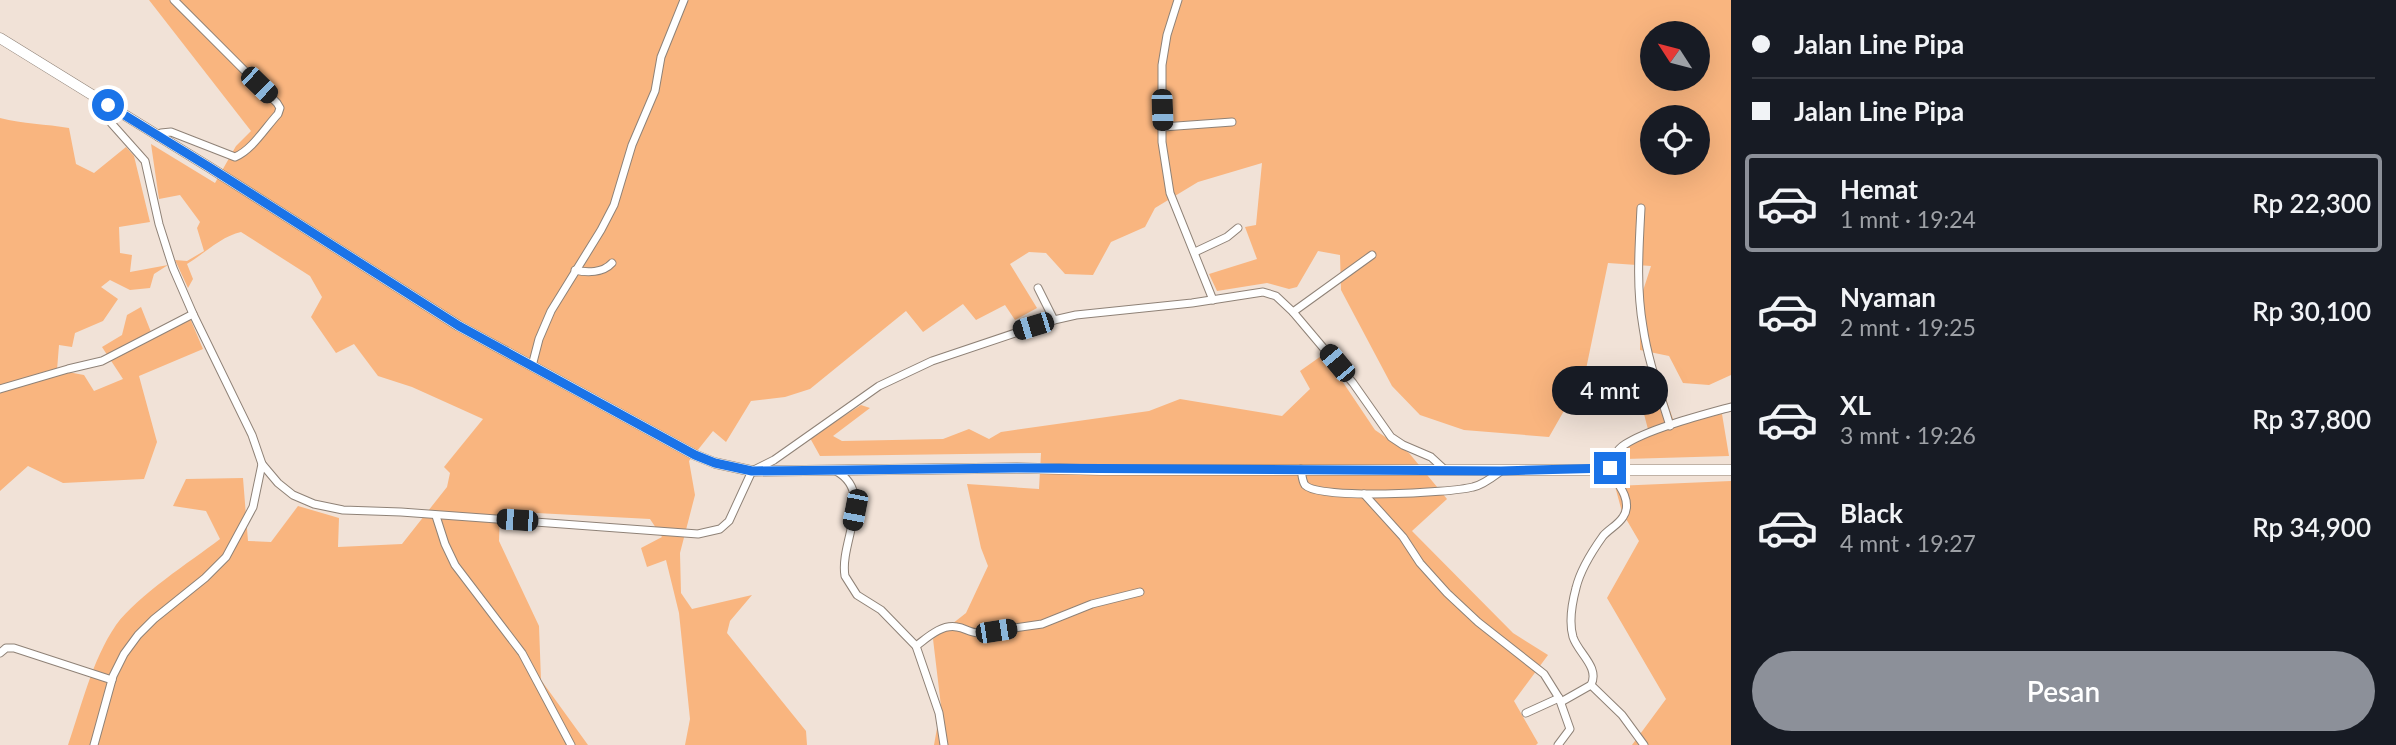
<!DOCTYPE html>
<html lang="id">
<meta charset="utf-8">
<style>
:root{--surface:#171b24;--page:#20242c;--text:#f1f3f6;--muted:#9ea1a6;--line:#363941;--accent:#8c9099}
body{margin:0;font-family:Lato,sans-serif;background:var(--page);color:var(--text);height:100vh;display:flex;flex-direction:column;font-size:26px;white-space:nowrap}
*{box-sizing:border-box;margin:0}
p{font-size:23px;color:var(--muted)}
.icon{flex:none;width:38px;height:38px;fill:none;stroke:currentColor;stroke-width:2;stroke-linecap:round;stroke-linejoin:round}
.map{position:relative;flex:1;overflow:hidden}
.sheet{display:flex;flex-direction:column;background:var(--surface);width:665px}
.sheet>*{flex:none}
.hud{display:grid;align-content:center;height:154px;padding:0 21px;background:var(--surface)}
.needle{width:46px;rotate:306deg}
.controls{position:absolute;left:1640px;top:21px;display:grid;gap:14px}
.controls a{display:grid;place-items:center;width:70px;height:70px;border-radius:50%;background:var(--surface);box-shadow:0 7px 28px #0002;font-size:35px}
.end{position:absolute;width:32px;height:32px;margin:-16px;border:9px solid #1a73e8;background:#fff;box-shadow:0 0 0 4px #fff}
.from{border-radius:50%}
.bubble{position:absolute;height:49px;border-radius:24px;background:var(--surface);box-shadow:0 7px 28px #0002;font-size:23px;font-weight:600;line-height:49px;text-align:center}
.car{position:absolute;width:21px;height:42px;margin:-21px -10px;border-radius:9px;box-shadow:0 0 5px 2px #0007;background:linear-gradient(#222 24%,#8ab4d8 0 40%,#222 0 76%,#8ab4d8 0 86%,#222 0)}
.hud b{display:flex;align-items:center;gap:24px;height:66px;font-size:26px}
.hud b+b{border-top:2px solid var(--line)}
.hud i{width:18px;height:18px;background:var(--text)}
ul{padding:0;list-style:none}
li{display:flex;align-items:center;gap:21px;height:98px;margin:0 14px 10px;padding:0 7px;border:4px solid transparent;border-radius:7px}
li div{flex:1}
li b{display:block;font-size:26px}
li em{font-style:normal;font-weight:600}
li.on{border-color:var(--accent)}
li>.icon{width:63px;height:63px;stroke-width:1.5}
.cta{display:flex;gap:14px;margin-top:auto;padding:14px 21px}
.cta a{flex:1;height:80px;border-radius:42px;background:var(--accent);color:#fff;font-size:28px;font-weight:600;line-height:80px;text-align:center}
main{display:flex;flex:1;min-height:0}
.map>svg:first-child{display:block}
.green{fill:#f9b57f;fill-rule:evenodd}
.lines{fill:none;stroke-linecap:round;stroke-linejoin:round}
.street-casing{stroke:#8f8277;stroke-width:9}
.secondary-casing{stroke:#8f8277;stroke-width:11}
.street{stroke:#fff;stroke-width:7}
.secondary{stroke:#fff;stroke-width:10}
.route{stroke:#1a73e8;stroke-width:9}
</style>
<main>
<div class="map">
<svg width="1731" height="745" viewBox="0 0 1731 745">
<rect width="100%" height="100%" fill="#f1e2d7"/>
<g class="green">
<path d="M149 0H1731V375L1709 385 1683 383 1669 356 1640 350V300L1651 266 1608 263 1585 374 1549 437 1464 430 1420 415 1392 386 1341 290 1340 255 1318 251 1297 287 1289 289 1267 283 1217 291 1209 274 1257 259 1245 227 1256 225 1262 163 1198 182 1155 208 1145 227 1111 242 1093 275 1065 274 1046 253 1029 252 1010 264 1037 308 1015 320 1005 305 976 320 963 304 923 332 906 311 810 389 785 397 751 401 726 442 713 431 689 461 695 495 680 553 681 593 692 609 752 595 730 621 727 633 806 731 807 745H685L690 719 679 613 666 560 647 567 641 548 662 537 650 519 500 511 499 541 539 626 541 680 588 745H68C82 705 92 660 116 625 138 595 190 562 220 539L206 511 173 506 186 479 243 478 248 541 271 542 298 506 339 518 338 547 402 544 447 487 450 473 444 467 483 419 412 387 378 376 354 344 336 353 311 317 322 297 310 276 241 232C222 236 205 253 187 264L193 279 188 288 175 260 187 261 204 251 197 228 200 222 180 195 159 199 151 144 215 183 236 146 251 131ZM1652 33H1698V79H1652ZM1652 117H1698V163H1652Z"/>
<path d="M0 118C23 124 46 124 69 128L76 164 94 173 126 147 134 156 150 222 119 227 120 253 132 255 130 272 168 265 154 274 150 288 130 290 110 280 101 287 118 299 103 321 75 333 72 347 59 345 57 370 84 375 94 391 123 379 102 347 122 335 127 315 141 307 151 332 189 316 203 349 139 376 157 442 144 479 63 483 28 466 0 491Z"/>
<polygon points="1324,354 1375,430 1409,453 1447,499 1412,531 1513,633 1548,655 1514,701 1538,743 1536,745 934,745 941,706 933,639 966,613 988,566 981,548 967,484 1039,489 1041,453 820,456 810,438 861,405 870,408 833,436 842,441 943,439 969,429 989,439 1001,432 1149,411 1180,399 1282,416 1310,389 1300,371"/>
<polygon points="1657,373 1674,422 1722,414 1729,456 1625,459 1624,444 1649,433 1635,380"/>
<polygon points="1731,481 1731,745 1632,745 1666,699 1607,598 1639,541 1622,512 1615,486"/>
</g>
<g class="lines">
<g class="street-casing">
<g id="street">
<polyline points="1178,0 1167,35 1162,65 1162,142 1170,193 1213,300"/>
<polyline points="1163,127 1232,122"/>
<path d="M158 137 161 133 171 132 235 157C252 150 265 128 278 114L280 108 277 103 174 0"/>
<path d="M1641 208C1639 247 1636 287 1643 327 1648 361 1660 393 1670 426"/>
<polyline points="1195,252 1227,237 1238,228"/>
<path d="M575 270C587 273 603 273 612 263"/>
<polyline points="1038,288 1054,320"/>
<polyline points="1293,312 1372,255"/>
<polyline points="532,366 539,339 551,311 601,230 614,205 632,145 655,91 661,57 684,0"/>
<polyline points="0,389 68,369 102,361 193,314"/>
<polyline points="262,464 278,483 293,495 314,504 343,510 401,512 698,534 720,529 729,521 752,471 774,460 879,386 932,361 1054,320 1076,315 1192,303 1263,292 1276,296 1293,312 1353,383 1391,437 1403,445 1431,457 1444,469"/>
<path d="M1610 468C1613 459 1616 450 1624 445 1648 429 1702 415 1731 407"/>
<path d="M1301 469C1302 474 1302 481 1305 485 1319 500 1450 493 1473 487 1483 485 1493 477 1501 471"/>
<path d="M836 471C876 493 839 542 845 576L857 595 881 610 916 646 939 713 944 745"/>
<polyline points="1364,494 1403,537 1420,563 1447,593 1478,622 1544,674 1559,698 1570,729 1558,745"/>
<polyline points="436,516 445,544 455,565 522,653 571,745"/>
<path d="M916 646C927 638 941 624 957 627 965 628 970 633 979 633L1042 624 1092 604 1140 592"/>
<polyline points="0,653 6,648 14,648 112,680"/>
<polyline points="1591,685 1622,715 1644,745"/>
<path d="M1561 702 1591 685C1600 667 1578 653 1573 637 1569 623 1572 603 1576 588 1580 571 1593 550 1603 536 1609 529 1618 525 1623 517 1634 501 1617 482 1608 469"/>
<polyline points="1526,713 1559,698"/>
<polyline points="94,745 113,676 124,654 138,635 154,619 205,578 226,557 253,507 262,464 252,435 193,314 173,268 159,224 145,161 112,124 108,119 108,105"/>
</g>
</g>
<g class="secondary-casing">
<polyline id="secondary" points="0,38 209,167 459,326 695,455 715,463 752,471 1017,468 1101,470 1731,470"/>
</g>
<use href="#street" class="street"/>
<use href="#secondary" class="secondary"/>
</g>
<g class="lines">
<polyline class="route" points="108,105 209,167 459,326 695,455 715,463 752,471 1017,468 1501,471 1610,468"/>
</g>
</svg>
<div class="controls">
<a><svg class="needle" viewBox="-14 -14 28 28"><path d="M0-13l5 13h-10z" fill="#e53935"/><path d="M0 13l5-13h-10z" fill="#9ea1a6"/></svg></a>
<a><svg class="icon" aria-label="locate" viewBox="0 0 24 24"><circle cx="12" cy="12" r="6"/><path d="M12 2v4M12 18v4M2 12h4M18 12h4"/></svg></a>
</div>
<i class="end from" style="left:108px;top:105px"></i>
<i class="end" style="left:1610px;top:468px"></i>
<div class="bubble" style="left:1552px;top:366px;width:116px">4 mnt</div>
<i class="car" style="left:259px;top:85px;rotate:134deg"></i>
<i class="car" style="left:1162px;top:110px;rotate:178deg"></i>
<i class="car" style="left:1033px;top:326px;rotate:253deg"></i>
<i class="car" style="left:1337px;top:363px;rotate:320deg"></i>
<i class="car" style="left:855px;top:510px;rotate:191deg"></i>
<i class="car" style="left:517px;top:520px;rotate:274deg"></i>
<i class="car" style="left:996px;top:631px;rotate:81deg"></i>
</div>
<section class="sheet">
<div class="hud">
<b><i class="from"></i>Jalan Line Pipa</b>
<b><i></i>Jalan Line Pipa</b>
</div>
<ul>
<li class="on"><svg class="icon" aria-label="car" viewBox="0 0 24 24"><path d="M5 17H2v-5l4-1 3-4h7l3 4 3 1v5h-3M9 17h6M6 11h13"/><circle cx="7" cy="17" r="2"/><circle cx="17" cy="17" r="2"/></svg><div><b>Hemat</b><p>1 mnt · 19:24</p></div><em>Rp 22,300</em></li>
<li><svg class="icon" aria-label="car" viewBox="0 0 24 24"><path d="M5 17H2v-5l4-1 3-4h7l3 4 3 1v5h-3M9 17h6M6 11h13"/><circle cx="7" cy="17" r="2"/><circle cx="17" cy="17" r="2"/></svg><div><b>Nyaman</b><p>2 mnt · 19:25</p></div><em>Rp 30,100</em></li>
<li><svg class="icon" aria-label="car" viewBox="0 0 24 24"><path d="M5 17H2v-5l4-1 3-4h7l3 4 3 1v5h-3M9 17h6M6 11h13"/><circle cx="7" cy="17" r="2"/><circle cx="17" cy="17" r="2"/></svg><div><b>XL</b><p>3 mnt · 19:26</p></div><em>Rp 37,800</em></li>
<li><svg class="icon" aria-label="car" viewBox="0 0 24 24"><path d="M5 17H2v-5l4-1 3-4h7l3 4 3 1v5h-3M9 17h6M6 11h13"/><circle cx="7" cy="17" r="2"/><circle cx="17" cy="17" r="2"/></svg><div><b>Black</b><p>4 mnt · 19:27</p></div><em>Rp 34,900</em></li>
</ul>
<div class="cta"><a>Pesan</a></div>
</section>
</main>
